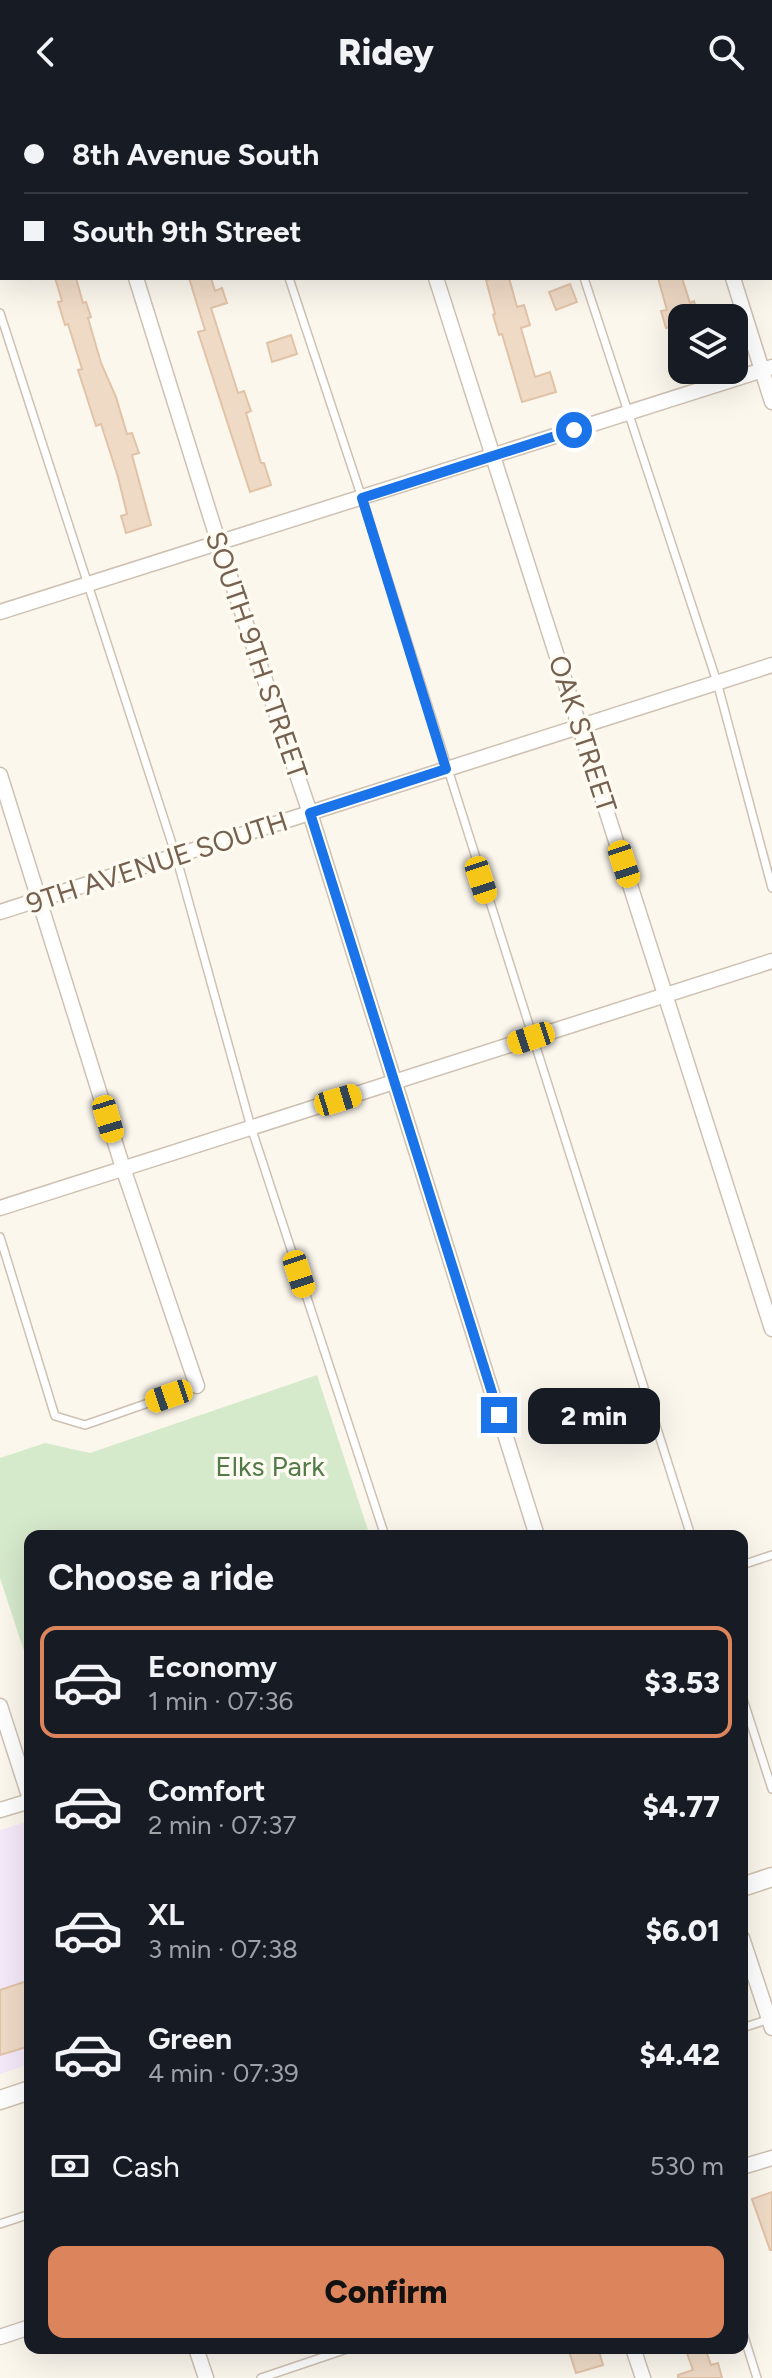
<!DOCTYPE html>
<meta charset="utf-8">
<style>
:root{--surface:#171b24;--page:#242831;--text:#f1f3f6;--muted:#9ea1a6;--line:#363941;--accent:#dc845b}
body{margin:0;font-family:Figtree,sans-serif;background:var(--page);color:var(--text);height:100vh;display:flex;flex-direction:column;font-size:30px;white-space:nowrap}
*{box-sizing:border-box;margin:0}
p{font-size:26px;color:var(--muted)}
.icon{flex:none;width:44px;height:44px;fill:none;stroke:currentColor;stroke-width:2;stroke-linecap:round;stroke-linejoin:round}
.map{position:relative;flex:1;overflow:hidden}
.side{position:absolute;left:24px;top:1426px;width:724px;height:824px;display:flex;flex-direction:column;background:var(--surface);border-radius:16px;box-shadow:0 8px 32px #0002}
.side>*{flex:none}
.top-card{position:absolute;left:0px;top:0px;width:772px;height:176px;box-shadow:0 8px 32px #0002;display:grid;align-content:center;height:176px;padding:0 24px;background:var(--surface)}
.fabs{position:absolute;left:668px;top:200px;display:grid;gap:16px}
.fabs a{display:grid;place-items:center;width:80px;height:80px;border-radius:16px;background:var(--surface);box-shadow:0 8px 32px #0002;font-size:40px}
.end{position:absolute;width:36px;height:36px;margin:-18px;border:10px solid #1a73e8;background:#fff;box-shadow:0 0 0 4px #fff}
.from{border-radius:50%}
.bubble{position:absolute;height:56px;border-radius:16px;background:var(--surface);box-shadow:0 8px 32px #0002;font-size:26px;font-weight:800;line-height:56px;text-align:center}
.car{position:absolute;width:24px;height:48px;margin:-24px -12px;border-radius:10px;box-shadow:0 0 6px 2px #0007;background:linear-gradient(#f5c518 24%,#345 0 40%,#f5c518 0 76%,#345 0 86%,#f5c518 0)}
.top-card b{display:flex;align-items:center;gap:28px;height:76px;font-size:30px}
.top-card b+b{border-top:2px solid var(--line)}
.top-card i{width:20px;height:20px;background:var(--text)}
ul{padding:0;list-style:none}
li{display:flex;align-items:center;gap:24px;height:112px;margin:0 16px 12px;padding:0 8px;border:4px solid transparent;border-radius:16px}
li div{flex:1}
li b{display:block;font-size:30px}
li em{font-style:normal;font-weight:800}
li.selected{border-color:var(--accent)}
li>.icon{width:72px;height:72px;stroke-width:1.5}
h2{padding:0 24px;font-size:36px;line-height:96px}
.pay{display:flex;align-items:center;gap:20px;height:88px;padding:0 24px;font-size:30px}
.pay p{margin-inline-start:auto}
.action{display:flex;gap:16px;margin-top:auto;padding:16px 24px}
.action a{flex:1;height:92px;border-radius:16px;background:var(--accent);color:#111;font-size:32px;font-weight:800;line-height:92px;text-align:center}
header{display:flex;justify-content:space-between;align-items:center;height:104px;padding:0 24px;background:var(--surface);font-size:36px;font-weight:800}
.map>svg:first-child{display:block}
.education{fill:#f4e9f9}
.green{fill:#d5e9cb}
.building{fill:#efdac6;stroke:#e1c3a8;stroke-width:2}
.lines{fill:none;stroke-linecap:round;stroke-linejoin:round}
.lane-casing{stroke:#cec1b2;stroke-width:10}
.street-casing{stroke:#cec1b2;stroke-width:17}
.secondary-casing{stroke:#d0c2b0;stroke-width:21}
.lane{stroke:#fff;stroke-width:7}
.street{stroke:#fff;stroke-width:14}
.secondary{stroke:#fff;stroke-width:18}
.route{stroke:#1a73e8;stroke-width:10}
.labels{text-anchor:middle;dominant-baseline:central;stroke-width:7;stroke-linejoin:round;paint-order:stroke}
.street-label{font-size:28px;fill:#766150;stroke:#fefbf3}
.park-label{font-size:28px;fill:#537b49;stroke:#fefbf3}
</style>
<header><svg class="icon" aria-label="back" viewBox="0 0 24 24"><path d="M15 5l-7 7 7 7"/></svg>Ridey<svg class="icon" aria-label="search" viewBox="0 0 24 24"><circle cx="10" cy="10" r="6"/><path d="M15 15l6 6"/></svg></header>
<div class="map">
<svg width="772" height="2274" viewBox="0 0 772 2274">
<rect width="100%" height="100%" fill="#fcf7ed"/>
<polygon class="education" points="30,1717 30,1960 0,1970 0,1726"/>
<polygon class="green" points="317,1271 370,1432 30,1432 30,1565 0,1474 0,1354 45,1339 90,1349"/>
<g class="building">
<polygon points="55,174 76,174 83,199 86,198 91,213 88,214 101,259 116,293 127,330 132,329 139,349 132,351 151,421 126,429 121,412 127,410 118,373 101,320 96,322 78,266 82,265 68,220 65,221 58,198 62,197"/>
<polygon points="189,174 211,174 215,187 222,184 227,199 211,204 238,289 244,287 251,307 246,309 261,359 264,359 271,381 250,388 198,228 205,226"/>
<polygon points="495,174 509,174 517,203 524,201 530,221 521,224 535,273 550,268 556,288 522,298 502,230 499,231 493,211 495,210 486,176"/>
<polygon points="658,174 682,174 690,199 694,197 699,214 682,214 682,249 680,249 671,223 666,224 661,207 667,206"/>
<polygon points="570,180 577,198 556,206 549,188"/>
<polygon points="291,231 297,250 272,258 267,239"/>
<polygon points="30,1876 30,1942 0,1951 0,1886"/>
<polygon points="772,2088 772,2146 770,2146 752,2095"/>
<polygon points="577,2244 598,2244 603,2261 576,2269 569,2247"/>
<polygon points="685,2244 705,2244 711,2261 718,2259 722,2274 678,2274 678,2271 693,2266"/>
</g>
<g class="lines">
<g class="lane-casing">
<g id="lane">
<polyline points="233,0 234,2"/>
<polyline points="528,0 528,2"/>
<polyline points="289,174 362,394 691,1432"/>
<polyline points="584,174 717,578 772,784"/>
<polyline points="0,209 176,752 251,1023 385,1432"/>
<polyline points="0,1133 55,1312 85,1321 197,1282"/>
<polyline points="742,1461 772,1451"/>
<polyline points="742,1592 772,1685"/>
<polyline points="742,1924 770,1915"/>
<polyline points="0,2120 30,2110"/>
<polyline points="742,2226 757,2274"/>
<polyline points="261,2274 350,2244"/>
</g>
</g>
<g class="street-casing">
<g id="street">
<polyline points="81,0 82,2"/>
<polyline points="380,0 381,2"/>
<polyline points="679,0 679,2"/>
<polyline points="433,2 439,0"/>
<polyline points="0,141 2,140"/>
<polyline points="136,174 219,440 310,709 537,1432"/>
<polyline points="436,174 772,1225"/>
<polyline points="733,174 772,298"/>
<polyline points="0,508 772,263"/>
<polyline points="0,671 123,1064 197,1282"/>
<polyline points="0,808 772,561"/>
<polyline points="0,1104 772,857"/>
<polyline points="0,1602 30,1695"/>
<polyline points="0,1706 30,1697"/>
<polyline points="742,1834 772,1924"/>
<polyline points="742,2063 772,2054"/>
<polyline points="0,2233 30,2223"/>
<polyline points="196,2244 206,2274"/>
<polyline points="633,2244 643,2274"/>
</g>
</g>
<g class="secondary-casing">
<g id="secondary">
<polyline points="742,1783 772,1773"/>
<polyline points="0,1996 30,1986"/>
</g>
</g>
<use href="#lane" class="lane"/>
<use href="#street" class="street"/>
<use href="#secondary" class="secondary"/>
</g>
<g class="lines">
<polyline class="route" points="499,1311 310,709 446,665 362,394 574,326"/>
</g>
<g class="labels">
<g class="street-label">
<text transform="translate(257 551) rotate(71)">SOUTH 9TH STREET</text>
<text transform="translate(583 630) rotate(72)">OAK STREET</text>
<text transform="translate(157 758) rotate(-18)">9TH AVENUE SOUTH</text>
</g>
<g class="park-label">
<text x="270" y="1362">Elks Park</text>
</g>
</g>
</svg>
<div class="fabs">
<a><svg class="icon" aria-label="layers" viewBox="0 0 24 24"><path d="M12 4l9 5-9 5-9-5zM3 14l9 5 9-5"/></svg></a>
</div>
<i class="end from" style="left:574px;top:326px"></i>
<i class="end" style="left:499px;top:1311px"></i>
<div class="bubble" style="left:528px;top:1284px;width:132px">2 min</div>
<i class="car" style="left:624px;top:760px;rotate:162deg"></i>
<i class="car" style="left:481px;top:776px;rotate:162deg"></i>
<i class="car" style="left:531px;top:934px;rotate:252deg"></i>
<i class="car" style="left:338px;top:996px;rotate:73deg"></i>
<i class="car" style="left:108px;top:1015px;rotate:163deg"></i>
<i class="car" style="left:299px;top:1170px;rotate:162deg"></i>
<i class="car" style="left:169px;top:1292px;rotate:251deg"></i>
<div class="top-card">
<b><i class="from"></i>8th Avenue South</b>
<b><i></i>South 9th Street</b>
</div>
<section class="side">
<h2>Choose a ride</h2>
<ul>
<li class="selected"><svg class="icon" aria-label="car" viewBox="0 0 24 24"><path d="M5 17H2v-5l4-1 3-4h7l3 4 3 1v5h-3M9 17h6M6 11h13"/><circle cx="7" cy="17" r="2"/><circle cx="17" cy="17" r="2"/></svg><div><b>Economy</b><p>1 min · 07:36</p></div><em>$3.53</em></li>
<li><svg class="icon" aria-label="car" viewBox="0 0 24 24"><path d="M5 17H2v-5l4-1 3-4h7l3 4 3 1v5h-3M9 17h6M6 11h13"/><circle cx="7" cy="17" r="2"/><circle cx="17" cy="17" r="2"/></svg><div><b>Comfort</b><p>2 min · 07:37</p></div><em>$4.77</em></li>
<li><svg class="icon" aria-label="car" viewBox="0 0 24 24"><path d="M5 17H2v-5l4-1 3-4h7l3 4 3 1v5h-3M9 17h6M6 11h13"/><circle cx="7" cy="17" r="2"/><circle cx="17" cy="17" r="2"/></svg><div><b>XL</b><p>3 min · 07:38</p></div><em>$6.01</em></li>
<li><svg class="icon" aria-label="car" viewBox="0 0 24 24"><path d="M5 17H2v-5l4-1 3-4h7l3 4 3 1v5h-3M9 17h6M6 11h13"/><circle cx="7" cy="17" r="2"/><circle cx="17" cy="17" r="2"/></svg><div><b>Green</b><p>4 min · 07:39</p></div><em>$4.42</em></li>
</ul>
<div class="pay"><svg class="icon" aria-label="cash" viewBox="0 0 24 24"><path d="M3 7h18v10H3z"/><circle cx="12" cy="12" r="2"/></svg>Cash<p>530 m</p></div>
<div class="action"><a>Confirm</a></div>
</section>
</div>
